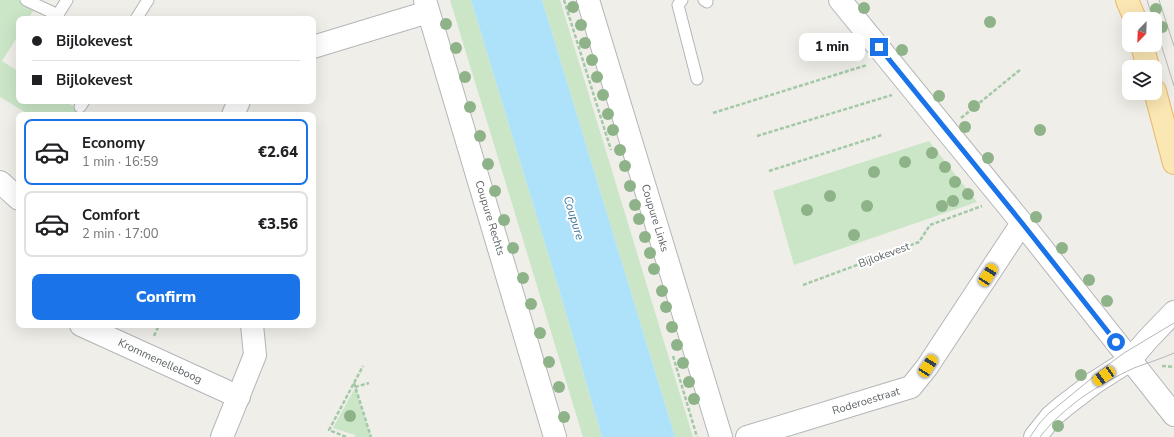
<!DOCTYPE html>
<meta charset="utf-8">
<style>
:root{--surface:#fff;--page:#f2f2f2;--text:#202124;--muted:#757577;--line:#e0e0e0;--accent:#1a73e8}
body{margin:0;font-family:"Nunito Sans",sans-serif;background:var(--page);color:var(--text);height:100vh;display:flex;flex-direction:column;font-size:15px;white-space:nowrap}
*{box-sizing:border-box;margin:0}
p{font-size:13px;color:var(--muted)}
.icon{flex:none;width:22px;height:22px;fill:none;stroke:currentColor;stroke-width:2;stroke-linecap:round;stroke-linejoin:round}
.map{position:relative;flex:1;overflow:hidden}
.drawer{position:absolute;left:16px;top:112px;width:300px;height:216px;display:flex;flex-direction:column;background:var(--surface);border-radius:8px;box-shadow:0 4px 16px #0002}
.drawer>*{flex:none}
.guide{position:absolute;left:16px;top:16px;width:300px;height:88px;border-radius:8px;box-shadow:0 4px 16px #0002;display:grid;align-content:center;height:88px;padding:0 16px;background:var(--surface)}
.needle{width:26px;rotate:203deg}
.tools{position:absolute;left:1122px;top:12px;display:grid;gap:8px}
.tools a{display:grid;place-items:center;width:40px;height:40px;border-radius:8px;background:var(--surface);box-shadow:0 4px 16px #0002;font-size:20px}
.end{position:absolute;width:18px;height:18px;margin:-9px;border:5px solid #1a73e8;background:#fff;box-shadow:0 0 0 2px #fff}
.from{border-radius:50%}
.bubble{position:absolute;height:28px;border-radius:8px;background:var(--surface);box-shadow:0 4px 16px #0002;font-size:13px;font-weight:800;line-height:28px;text-align:center}
.car{position:absolute;width:12px;height:24px;margin:-12px -6px;border-radius:5px;box-shadow:0 0 3px 1px #0007;background:linear-gradient(#f5c518 24%,#345 0 40%,#f5c518 0 76%,#345 0 86%,#f5c518 0)}
.guide b{display:flex;align-items:center;gap:14px;height:38px;font-size:15px}
.guide b+b{border-top:1px solid var(--line)}
.guide i{width:10px;height:10px;background:var(--text)}
ul{padding:7px 0 0;list-style:none}
li{display:flex;align-items:center;gap:12px;height:66px;margin:0 8px 6px;padding:0 8px;border:2px solid var(--line);border-radius:8px}
li div{flex:1}
li b{display:block;font-size:15px}
li em{font-style:normal;font-weight:800}
li.on{border-color:var(--accent)}
li>.icon{width:36px;height:36px;stroke-width:1.5}
.button{display:flex;gap:8px;margin-top:auto;padding:8px 16px}
.button a{flex:1;height:46px;border-radius:8px;background:var(--accent);color:#fff;font-size:16px;font-weight:800;line-height:46px;text-align:center}
.map>svg:first-child{display:block}
.green{fill:#cae6c7}
.water{fill:#aee2fa}
.lines{fill:none;stroke-linecap:round;stroke-linejoin:round}
.service-casing{stroke:#b3b6b9;stroke-width:13}
.minor-casing{stroke:#b3b6b9;stroke-width:24}
.tertiary-casing{stroke:#b3b6b9;stroke-width:24}
.primary-casing{stroke:#eab668;stroke-width:24}
.path{stroke:#a2c9a8;stroke-width:2.5;stroke-dasharray:4 2;stroke-linecap:butt}
.service{stroke:#fff;stroke-width:11}
.minor{stroke:#fff;stroke-width:22}
.tertiary{stroke:#fff;stroke-width:22}
.primary{stroke:#fbe7b3;stroke-width:22}
.tram{stroke:#b6b7b7;stroke-width:1}
.tree{fill:#8fb389}
.route{stroke:#1a73e8;stroke-width:5}
.labels{text-anchor:middle;dominant-baseline:central;stroke-width:4;stroke-linejoin:round;paint-order:stroke}
.street-label{font-size:11px;fill:#5f6467;stroke:#fff}
.water-label{font-size:12px;font-style:italic;fill:#43799b;stroke:#fff}
</style>
<div class="map">
<svg width="1174" height="437" viewBox="0 0 1174 437">
<rect width="100%" height="100%" fill="#f0eee8"/>
<g class="green">
<polygon points="0,0 40,0 28,19 19,19 19,34 2,61 19,72 19,101 65,101 87,115 30,115 0,97"/>
<polygon points="450,0 471,0 564,306 602,437 583,437"/>
<polygon points="542,0 560,0 693,437 675,437"/>
<polygon points="929,141 977,202 794,265 773,191"/>
<polygon points="355,388 371,437 355,437 355,435 333,428"/>
</g>
<polygon class="water" points="471,0 542,0 675,437 602,437 564,306"/>
<g class="lines">
<g class="service-casing">
<g id="service">
<polyline points="26,0 58,15"/>
<polyline points="682,0 678,5 697,79"/>
<polyline points="704,0 707,2"/>
<polyline points="55,19 67,0"/>
<polyline points="136,19 148,0"/>
<polyline points="80,107 84,101"/>
</g>
</g>
<g class="minor-casing">
<g id="minor">
<polyline points="425,0 555,437"/>
<polyline points="588,0 721,437"/>
<polyline points="840,0 1022,223 1174,415"/>
<polyline points="313,47 428,12"/>
<polyline points="233,115 239,101"/>
<polyline points="0,182 19,199"/>
<polyline points="81,325 239,397"/>
<polyline points="222,437 255,355 252,325"/>
<polyline points="747,437 911,387 927,367 1022,223"/>
</g>
</g>
<g class="tertiary-casing">
<polyline id="tertiary" points="1035,437 1051,417 1064,406 1094,383 1130,360 1148,339 1174,312"/>
</g>
<g class="primary-casing">
<g id="primary">
<polyline points="1127,0 1135,19"/>
<polyline points="1142,45 1148,67"/>
<polyline points="1155,91 1174,163"/>
</g>
</g>
<g class="path">
<polyline points="564,0 611,150"/>
<polyline points="713,113 867,65"/>
<polyline points="961,118 1021,69"/>
<polyline points="757,136 892,95"/>
<polyline points="769,171 882,135"/>
<polyline points="803,285 919,242 930,225 982,206"/>
<polyline points="154,336 159,325"/>
<polyline points="673,356 697,437"/>
<polyline points="1162,366 1174,367"/>
<polyline points="354,383 371,437"/>
<polyline points="355,387 369,383"/>
<polyline points="346,437 329,430 363,366"/>
</g>
<use href="#service" class="service"/>
<use href="#minor" class="minor"/>
<use href="#tertiary" class="tertiary"/>
<use href="#primary" class="primary"/>
<g class="tram">
<polyline points="1147,0 1153,19"/>
<polyline points="1159,0 1174,46"/>
<polyline points="1155,25 1174,86"/>
<polyline points="1030,437 1039,424 1048,414 1109,364 1124,353 1174,323"/>
<path d="M1040 437C1064 406 1099 384 1134 368 1147 363 1161 359 1174 353"/>
</g>
</g>
<g class="tree">
<circle cx="573" cy="7" r="6"/>
<circle cx="864" cy="8" r="6"/>
<circle cx="1156" cy="9" r="6"/>
<circle cx="990" cy="22" r="6"/>
<circle cx="446" cy="24" r="6"/>
<circle cx="581" cy="25" r="6"/>
<circle cx="1162" cy="27" r="6"/>
<circle cx="585" cy="43" r="6"/>
<circle cx="456" cy="48" r="6"/>
<circle cx="902" cy="50" r="6"/>
<circle cx="592" cy="60" r="6"/>
<circle cx="465" cy="77" r="6"/>
<circle cx="597" cy="77" r="6"/>
<circle cx="603" cy="95" r="6"/>
<circle cx="939" cy="96" r="6"/>
<circle cx="974" cy="106" r="6"/>
<circle cx="470" cy="107" r="6"/>
<circle cx="608" cy="114" r="6"/>
<circle cx="965" cy="127" r="6"/>
<circle cx="613" cy="130" r="6"/>
<circle cx="1040" cy="130" r="6"/>
<circle cx="480" cy="136" r="6"/>
<circle cx="620" cy="150" r="6"/>
<circle cx="932" cy="153" r="6"/>
<circle cx="988" cy="158" r="6"/>
<circle cx="905" cy="162" r="6"/>
<circle cx="488" cy="164" r="6"/>
<circle cx="625" cy="166" r="6"/>
<circle cx="945" cy="167" r="6"/>
<circle cx="874" cy="172" r="6"/>
<circle cx="955" cy="182" r="6"/>
<circle cx="630" cy="186" r="6"/>
<circle cx="495" cy="191" r="6"/>
<circle cx="968" cy="194" r="6"/>
<circle cx="830" cy="196" r="6"/>
<circle cx="953" cy="201" r="6"/>
<circle cx="635" cy="205" r="6"/>
<circle cx="867" cy="206" r="6"/>
<circle cx="942" cy="206" r="6"/>
<circle cx="807" cy="210" r="6"/>
<circle cx="1036" cy="217" r="6"/>
<circle cx="639" cy="219" r="6"/>
<circle cx="504" cy="220" r="6"/>
<circle cx="854" cy="235" r="6"/>
<circle cx="645" cy="237" r="6"/>
<circle cx="513" cy="248" r="6"/>
<circle cx="1062" cy="248" r="6"/>
<circle cx="650" cy="253" r="6"/>
<circle cx="654" cy="269" r="6"/>
<circle cx="523" cy="278" r="6"/>
<circle cx="1089" cy="280" r="6"/>
<circle cx="662" cy="291" r="6"/>
<circle cx="1107" cy="301" r="6"/>
<circle cx="531" cy="304" r="6"/>
<circle cx="666" cy="307" r="6"/>
<circle cx="672" cy="327" r="6"/>
<circle cx="540" cy="333" r="6"/>
<circle cx="677" cy="345" r="6"/>
<circle cx="549" cy="362" r="6"/>
<circle cx="683" cy="363" r="6"/>
<circle cx="1081" cy="375" r="6"/>
<circle cx="689" cy="382" r="6"/>
<circle cx="559" cy="387" r="6"/>
<circle cx="694" cy="399" r="6"/>
<circle cx="350" cy="416" r="6"/>
<circle cx="564" cy="417" r="6"/>
<circle cx="1058" cy="426" r="6"/>
</g>
<g class="lines">
<polyline class="route" points="879,47 1022,223 1116,342"/>
</g>
<g class="labels">
<g class="street-label">
<text transform="translate(490 218) rotate(73)">Coupure Rechts</text>
<text transform="translate(655 218) rotate(73)">Coupure Links</text>
<text transform="translate(884 255) rotate(-20)">Bijlokevest</text>
<text transform="translate(160 361) rotate(25)">Krommenelleboog</text>
<text transform="translate(866 401) rotate(-17)">Roderoestraat</text>
</g>
<g class="water-label">
<text transform="translate(574 218) rotate(73)">Coupure</text>
</g>
</g>
</svg>
<div class="tools">
<a><svg class="needle" viewBox="-14 -14 28 28"><path d="M0-13l5 13h-10z" fill="#e53935"/><path d="M0 13l5-13h-10z" fill="#757577"/></svg></a>
<a><svg class="icon" aria-label="layers" viewBox="0 0 24 24"><path d="M12 4l9 5-9 5-9-5zM3 14l9 5 9-5"/></svg></a>
</div>
<i class="end from" style="left:1116px;top:342px"></i>
<i class="end" style="left:879px;top:47px"></i>
<div class="bubble" style="left:799px;top:33px;width:66px">1 min</div>
<i class="car" style="left:988px;top:275px;rotate:33deg"></i>
<i class="car" style="left:928px;top:366px;rotate:33deg"></i>
<i class="car" style="left:1104px;top:376px;rotate:235deg"></i>
<div class="guide">
<b><i class="from"></i>Bijlokevest</b>
<b><i></i>Bijlokevest</b>
</div>
<section class="drawer">
<ul>
<li class="on"><svg class="icon" aria-label="car" viewBox="0 0 24 24"><path d="M5 17H2v-5l4-1 3-4h7l3 4 3 1v5h-3M9 17h6M6 11h13"/><circle cx="7" cy="17" r="2"/><circle cx="17" cy="17" r="2"/></svg><div><b>Economy</b><p>1 min · 16:59</p></div><em>€2.64</em></li>
<li><svg class="icon" aria-label="car" viewBox="0 0 24 24"><path d="M5 17H2v-5l4-1 3-4h7l3 4 3 1v5h-3M9 17h6M6 11h13"/><circle cx="7" cy="17" r="2"/><circle cx="17" cy="17" r="2"/></svg><div><b>Comfort</b><p>2 min · 17:00</p></div><em>€3.56</em></li>
</ul>
<div class="button"><a>Confirm</a></div>
</section>
</div>
